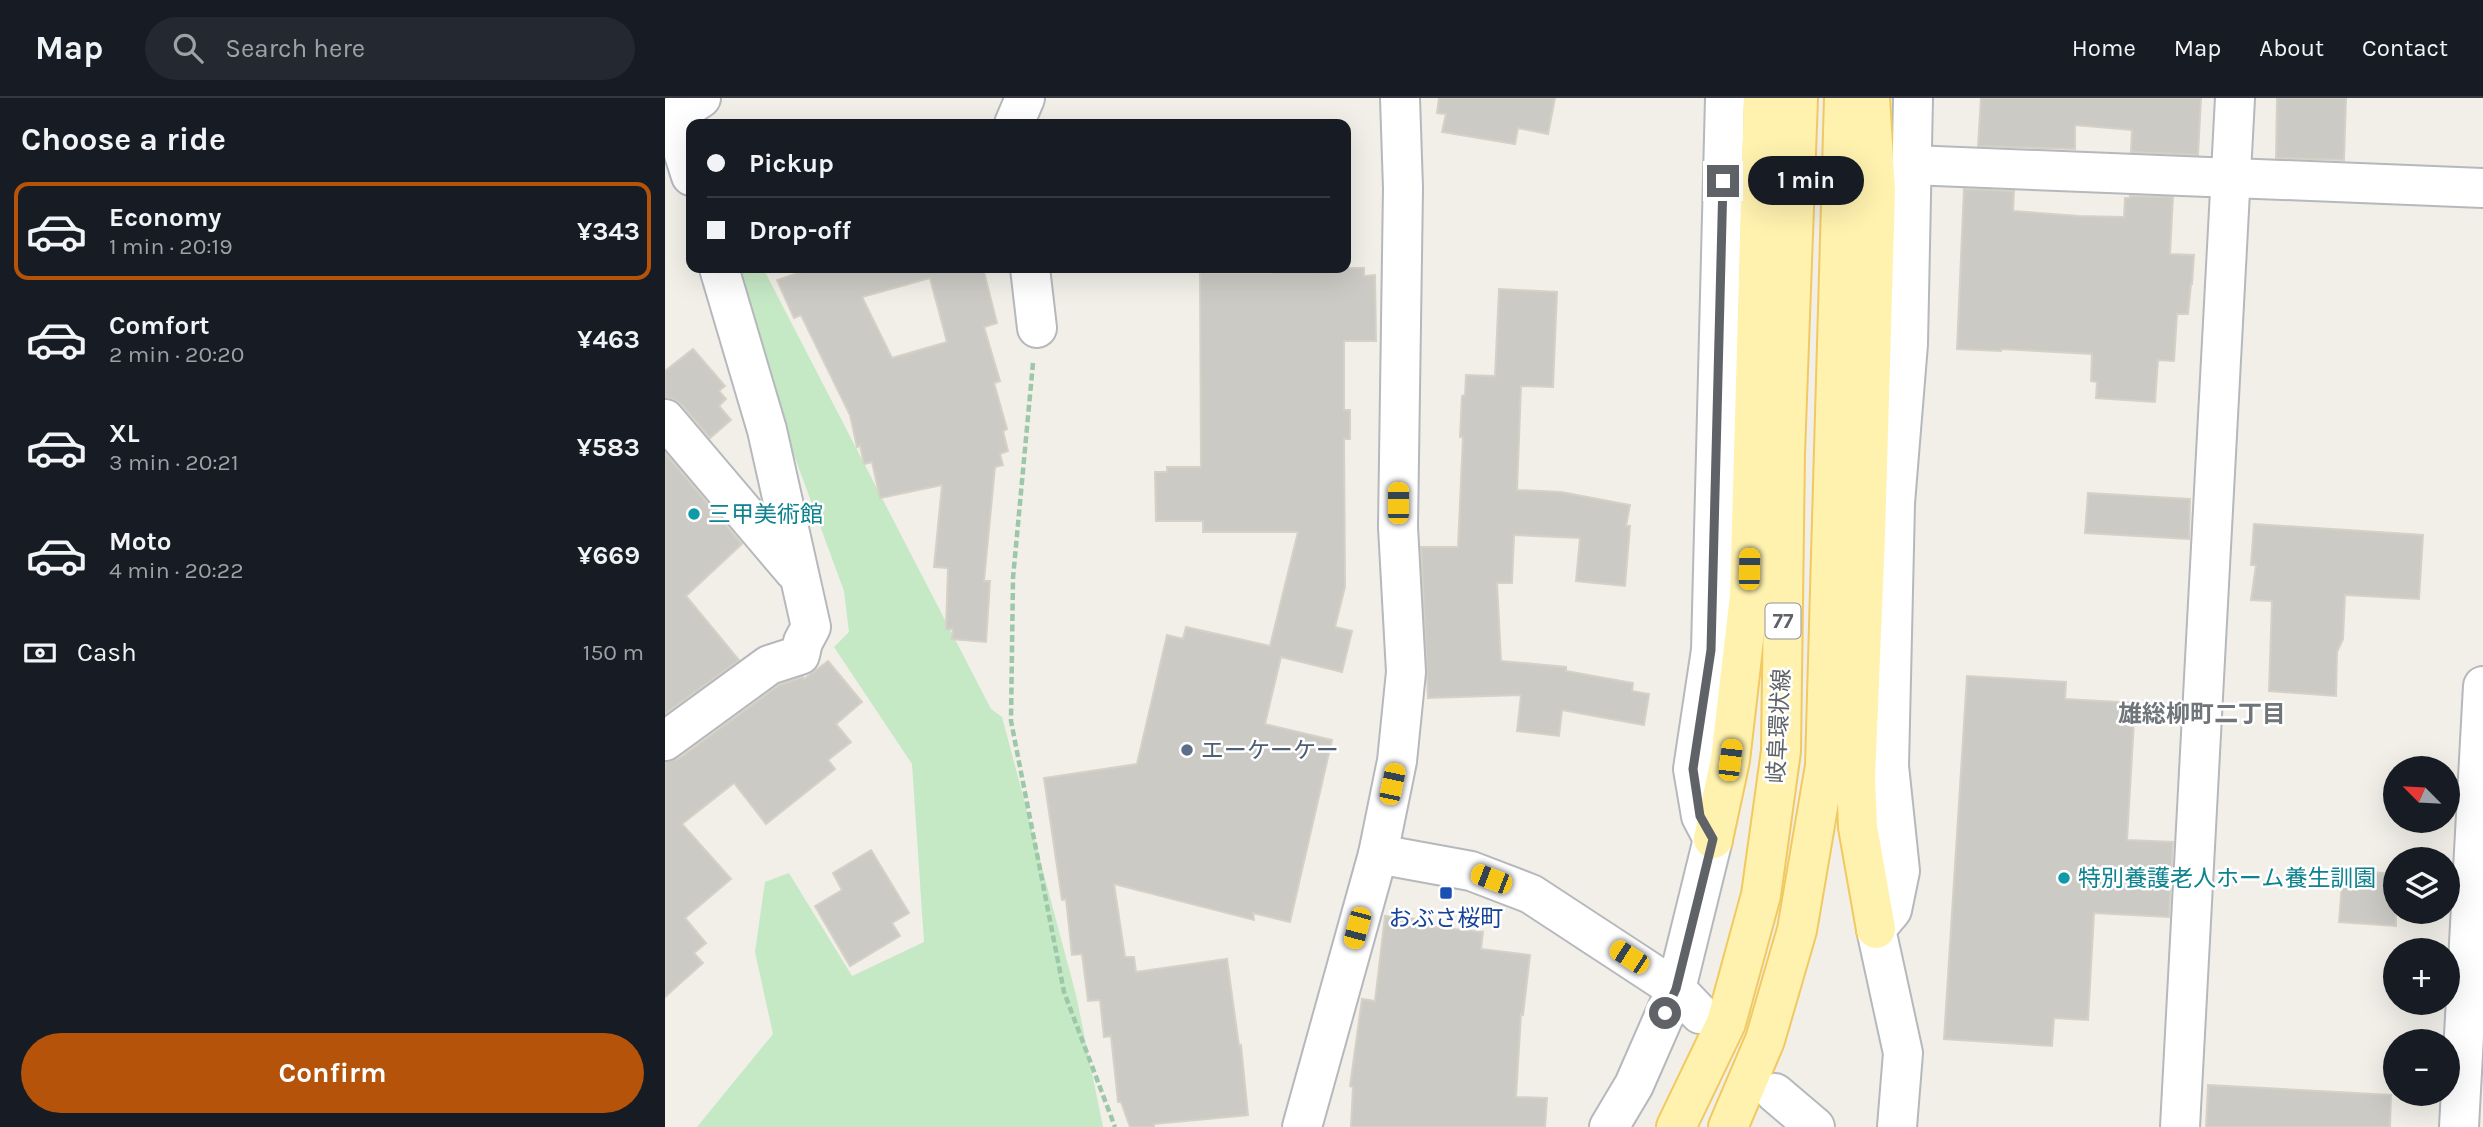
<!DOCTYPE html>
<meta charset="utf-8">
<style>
:root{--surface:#171b24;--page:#242831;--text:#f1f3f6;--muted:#9ea1a6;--line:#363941;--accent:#b45309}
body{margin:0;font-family:Karla,"Noto Sans JP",sans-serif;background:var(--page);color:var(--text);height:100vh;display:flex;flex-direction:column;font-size:26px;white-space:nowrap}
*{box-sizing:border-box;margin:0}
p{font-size:23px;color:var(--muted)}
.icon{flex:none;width:38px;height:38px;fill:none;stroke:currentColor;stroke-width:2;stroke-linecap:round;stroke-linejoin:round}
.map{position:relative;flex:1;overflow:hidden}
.panel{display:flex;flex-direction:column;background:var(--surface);width:665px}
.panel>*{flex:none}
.banner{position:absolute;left:21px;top:21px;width:665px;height:154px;border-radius:14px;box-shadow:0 7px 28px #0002;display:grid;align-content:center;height:154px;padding:0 21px;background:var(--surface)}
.needle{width:46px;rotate:294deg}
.tools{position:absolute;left:1718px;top:658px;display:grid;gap:14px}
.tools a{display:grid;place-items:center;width:77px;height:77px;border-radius:50%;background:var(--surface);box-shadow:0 7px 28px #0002;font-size:35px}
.end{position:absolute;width:32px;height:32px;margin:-16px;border:9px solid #5f6368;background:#fff;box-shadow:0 0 0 4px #fff}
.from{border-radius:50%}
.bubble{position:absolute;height:49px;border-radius:24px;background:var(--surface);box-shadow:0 7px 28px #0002;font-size:23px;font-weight:700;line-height:49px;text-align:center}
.car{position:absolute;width:21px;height:42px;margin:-21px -10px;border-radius:9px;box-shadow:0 0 5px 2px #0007;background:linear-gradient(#f5c518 24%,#345 0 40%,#f5c518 0 76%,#345 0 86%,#f5c518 0)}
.banner b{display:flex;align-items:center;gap:24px;height:66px;font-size:26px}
.banner b+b{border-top:2px solid var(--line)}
.banner i{width:18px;height:18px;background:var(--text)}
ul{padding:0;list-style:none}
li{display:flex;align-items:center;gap:21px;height:98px;margin:0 14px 10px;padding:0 7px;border:4px solid transparent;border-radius:14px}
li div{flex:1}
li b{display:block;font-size:26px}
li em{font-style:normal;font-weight:700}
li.on{border-color:var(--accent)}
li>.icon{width:63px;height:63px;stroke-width:1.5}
h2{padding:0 21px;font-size:32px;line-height:84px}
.pay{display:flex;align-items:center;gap:18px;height:77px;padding:0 21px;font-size:26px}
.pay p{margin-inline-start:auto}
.button{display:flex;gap:14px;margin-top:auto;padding:14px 21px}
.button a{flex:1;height:80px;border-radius:42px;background:var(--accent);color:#fff;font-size:28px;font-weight:700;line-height:80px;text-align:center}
header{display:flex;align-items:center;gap:42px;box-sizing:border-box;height:98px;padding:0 35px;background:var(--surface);border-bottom:2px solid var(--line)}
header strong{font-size:33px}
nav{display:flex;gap:38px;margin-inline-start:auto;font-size:24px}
.search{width:490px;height:63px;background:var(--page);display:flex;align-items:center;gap:18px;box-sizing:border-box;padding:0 24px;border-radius:38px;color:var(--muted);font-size:26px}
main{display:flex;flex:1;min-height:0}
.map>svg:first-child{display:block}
.green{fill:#c5e8c5}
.building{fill:#cccac5;stroke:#d6d1c6;stroke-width:2;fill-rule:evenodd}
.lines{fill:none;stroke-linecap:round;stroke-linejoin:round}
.minor-casing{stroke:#b5b8bc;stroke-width:42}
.major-casing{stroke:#f2c960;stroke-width:42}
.path{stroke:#9cc7a9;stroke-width:4.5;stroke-dasharray:7 3.5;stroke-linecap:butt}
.minor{stroke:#fff;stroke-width:38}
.major{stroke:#fff2af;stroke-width:38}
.route{stroke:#5f6368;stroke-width:9}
.culture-dot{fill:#0f9aa8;stroke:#fff;stroke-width:2.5}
.service-dot{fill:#5c6f8a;stroke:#fff;stroke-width:2.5}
.transit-dot{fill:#1a4fb4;stroke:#fff;stroke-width:2.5}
.labels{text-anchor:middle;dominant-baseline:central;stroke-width:5;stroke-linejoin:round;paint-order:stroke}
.shield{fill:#fff;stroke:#8f9295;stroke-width:2}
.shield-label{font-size:21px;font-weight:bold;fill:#5f6368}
.culture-label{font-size:23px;fill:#0d838f;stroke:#fff;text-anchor:start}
.street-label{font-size:23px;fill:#5f6368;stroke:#fff}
.service-label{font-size:23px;fill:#4e5e75;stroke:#fff;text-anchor:start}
.transit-label{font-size:23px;fill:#164399;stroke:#fff}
.neighbourhood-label{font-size:24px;font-weight:bold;fill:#70757a;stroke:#fff}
</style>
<header>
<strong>Map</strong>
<div class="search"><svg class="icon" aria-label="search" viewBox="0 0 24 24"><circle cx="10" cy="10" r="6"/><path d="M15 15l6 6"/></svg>Search here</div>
<nav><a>Home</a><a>Map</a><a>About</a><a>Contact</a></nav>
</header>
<main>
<section class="panel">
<h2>Choose a ride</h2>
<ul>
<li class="on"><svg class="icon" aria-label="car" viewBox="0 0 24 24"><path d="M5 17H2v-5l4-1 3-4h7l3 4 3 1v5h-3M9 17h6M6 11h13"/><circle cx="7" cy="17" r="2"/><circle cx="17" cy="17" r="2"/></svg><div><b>Economy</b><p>1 min · 20:19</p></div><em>¥343</em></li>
<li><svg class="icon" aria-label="car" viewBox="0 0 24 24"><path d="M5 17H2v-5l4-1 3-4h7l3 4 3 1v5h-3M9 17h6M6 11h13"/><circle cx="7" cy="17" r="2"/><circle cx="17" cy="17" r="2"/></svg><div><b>Comfort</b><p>2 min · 20:20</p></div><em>¥463</em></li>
<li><svg class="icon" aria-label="car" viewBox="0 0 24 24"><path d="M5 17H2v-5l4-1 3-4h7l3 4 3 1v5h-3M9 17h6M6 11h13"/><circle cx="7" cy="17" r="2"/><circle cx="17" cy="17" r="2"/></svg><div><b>XL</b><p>3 min · 20:21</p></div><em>¥583</em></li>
<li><svg class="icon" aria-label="car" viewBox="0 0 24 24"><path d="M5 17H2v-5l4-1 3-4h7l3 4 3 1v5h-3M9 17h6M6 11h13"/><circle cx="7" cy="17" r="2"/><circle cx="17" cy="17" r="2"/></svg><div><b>Moto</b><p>4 min · 20:22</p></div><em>¥669</em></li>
</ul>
<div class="pay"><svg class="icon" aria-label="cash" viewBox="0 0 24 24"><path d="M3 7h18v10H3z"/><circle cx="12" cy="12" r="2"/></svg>Cash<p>150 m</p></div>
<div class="button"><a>Confirm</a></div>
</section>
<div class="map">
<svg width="1818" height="1029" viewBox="0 0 1818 1029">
<rect width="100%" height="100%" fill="#f1efe8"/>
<polygon class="green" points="66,170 98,170 326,611 337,619 411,897 438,1029 32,1029 108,936 90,854 100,784 124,775 187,878 259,844 247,666 169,549 184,534 179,493 118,327"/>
<g class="building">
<polygon points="774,0 890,0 883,36 853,30 850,46 777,34 781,16 772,15"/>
<polygon points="1316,0 1536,0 1533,57 1466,54 1467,32 1410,27 1410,51 1313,48"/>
<polygon points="1612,0 1681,0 1679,62 1611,60"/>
<polygon points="1299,91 1349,93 1348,113 1413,118 1459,119 1460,100 1465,100 1465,98 1508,99 1505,156 1529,157 1527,186 1526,186 1523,216 1512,216 1509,263 1493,262 1490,304 1431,300 1432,284 1426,283 1427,256 1336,251 1336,253 1292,251"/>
<path d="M148 170H318L332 225 319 229 335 283 329 285 342 331 338 333 343 353 335 356 338 367 330 369 319 483H325L321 544 287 541 288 531H281L283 470 269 469 277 387 215 400 207 364 199 366 195 347 192 349 185 317 136 217 129 220 112 182ZM265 180 282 244 227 260 197 199Z"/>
<polygon points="607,170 699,170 699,178 710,177 711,243 679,243 679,312 685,312 685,341 679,341 680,489 670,529 687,533 677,574 616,559 600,626 667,642 625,824 588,815 589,822 449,786 460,859 469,859 471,874 562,861 574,948 576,947 583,1017 489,1026 489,1029 465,1029 456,1004 453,1004 446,938 439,939 435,902 423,903 417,856 407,857 401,801 397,802 379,680 472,666 502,537 518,541 521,529 605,548 633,434 538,434 538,423 491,423 490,374 502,374 502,369 536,369 535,175 607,175"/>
<polygon points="834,191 892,194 888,289 856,288 852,392 896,394 965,407 961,428 965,428 960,488 911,483 915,440 849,437 847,485 832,485 836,563 901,569 901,573 968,585 967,593 984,596 979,627 897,612 894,638 852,633 856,597 763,600 756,449 793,449 798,339 795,339 797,298 800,297 801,277 830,278"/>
<polygon points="28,251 60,288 54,293 61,301 54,308 66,322 45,340 17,307 8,301 0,300 0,273"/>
<polygon points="0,355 77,446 21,498 74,562 0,616"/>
<polygon points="1423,395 1525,401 1524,441 1420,435"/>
<polygon points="1589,426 1758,437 1754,501 1680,497 1678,541 1672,554 1671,598 1604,593 1607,503 1586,502 1591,467 1586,467"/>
<polygon points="163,563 197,604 171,626 186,644 163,662 170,671 101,726 69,685 17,726 66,781 20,820 41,845 29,855 38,865 0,899 0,664 13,661 114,587 138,579 139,581"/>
<polygon points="1302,578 1401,584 1400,601 1470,605 1462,742 1508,744 1504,819 1429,815 1423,922 1389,920 1387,948 1279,941"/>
<polygon points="206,752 244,815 227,825 235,838 185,868 150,808 177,792 168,775"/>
<polygon points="1678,772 1731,776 1731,828 1674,824"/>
<polygon points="720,818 760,822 759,828 818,834 816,851 865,857 858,917 856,916 851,999 882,1000 880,1029 686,1029 688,989 685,988 697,901 710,903"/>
<polygon points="1543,987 1726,997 1725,1029 1541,1029"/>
</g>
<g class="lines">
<g class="minor-casing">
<g id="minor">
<polyline points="349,26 360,0"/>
<polyline points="1246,67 1818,90"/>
<polyline points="26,78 7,19 36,0"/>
<polyline points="365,170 372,230"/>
<polyline points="0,321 129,473"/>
<polyline points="0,643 104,567 135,557 138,544 146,529 102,332 54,170"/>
<polyline points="713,756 806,773 866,796 1011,891 1035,916"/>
<polyline points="1110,995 1150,1029"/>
<polyline points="637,1029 713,756 732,663 741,574 733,429 738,90 735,0"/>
<polyline points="944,1029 969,987 1011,891 1048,741 1036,718 1028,671 1046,552 1060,0"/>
<polyline points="1232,1029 1238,955 1211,831 1227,812 1235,773 1224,668 1230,405 1243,246 1248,0"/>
<polyline points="1515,1029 1570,0"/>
<polyline points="1794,1029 1818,588"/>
</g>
</g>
<g class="major-casing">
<g id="major">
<polyline points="1205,0 1211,93 1201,438 1191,680 1193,729 1211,831"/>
<polyline points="1048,741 1065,662 1084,498 1098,0"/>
<polyline points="1011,1029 1061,925 1096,797 1116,653 1120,355 1133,0"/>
<polyline points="1063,1029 1100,942 1132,832 1160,668 1179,0"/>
</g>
</g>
<polyline class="path" points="368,265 348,480 346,623 399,894 450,1029"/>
<use href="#minor" class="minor"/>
<use href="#major" class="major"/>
</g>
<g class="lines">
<polyline class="route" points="1000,915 1011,891 1048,741 1035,718 1028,671 1046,552 1058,83"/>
</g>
<g class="culture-dot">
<circle cx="29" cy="416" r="7"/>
<circle cx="1399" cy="780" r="7"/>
</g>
<circle class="service-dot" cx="522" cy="652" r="7"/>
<rect class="transit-dot" x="774" y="788" width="14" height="14" rx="3.5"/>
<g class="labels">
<rect class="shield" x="1100.5" y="505.5" width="35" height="35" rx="5"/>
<g class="shield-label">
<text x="1118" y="523">77</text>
</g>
<g class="culture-label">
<text x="43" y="416">三甲美術館</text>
<text x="1413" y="780">特別養護老人ホーム養生訓園</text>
</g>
<g class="street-label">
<text transform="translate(1114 628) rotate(-87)">岐阜環状線</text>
</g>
<g class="service-label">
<text x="536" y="652">エーケーケー</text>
</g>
<g class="transit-label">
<text x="781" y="820">おぶさ桜町</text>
</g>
<g class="neighbourhood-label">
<text x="1537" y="616">雄総柳町二丁目</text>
</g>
</g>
</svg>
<div class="tools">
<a><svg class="needle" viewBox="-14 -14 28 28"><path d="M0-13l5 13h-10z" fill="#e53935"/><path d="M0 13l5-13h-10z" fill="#9ea1a6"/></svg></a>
<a><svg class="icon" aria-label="layers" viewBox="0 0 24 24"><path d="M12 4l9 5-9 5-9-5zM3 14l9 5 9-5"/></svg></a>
<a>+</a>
<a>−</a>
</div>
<i class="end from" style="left:1000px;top:915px"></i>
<i class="end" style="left:1058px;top:83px"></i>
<div class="bubble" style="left:1083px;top:58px;width:116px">1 min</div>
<i class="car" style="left:733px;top:405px;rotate:0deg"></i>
<i class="car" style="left:1084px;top:471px;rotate:1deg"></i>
<i class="car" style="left:1065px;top:662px;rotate:7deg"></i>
<i class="car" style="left:727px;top:686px;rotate:12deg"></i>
<i class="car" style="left:826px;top:781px;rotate:291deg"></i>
<i class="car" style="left:692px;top:830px;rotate:195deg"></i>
<i class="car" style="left:964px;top:859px;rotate:303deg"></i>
<div class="banner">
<b><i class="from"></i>Pickup</b>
<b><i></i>Drop-off</b>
</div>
</div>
</main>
